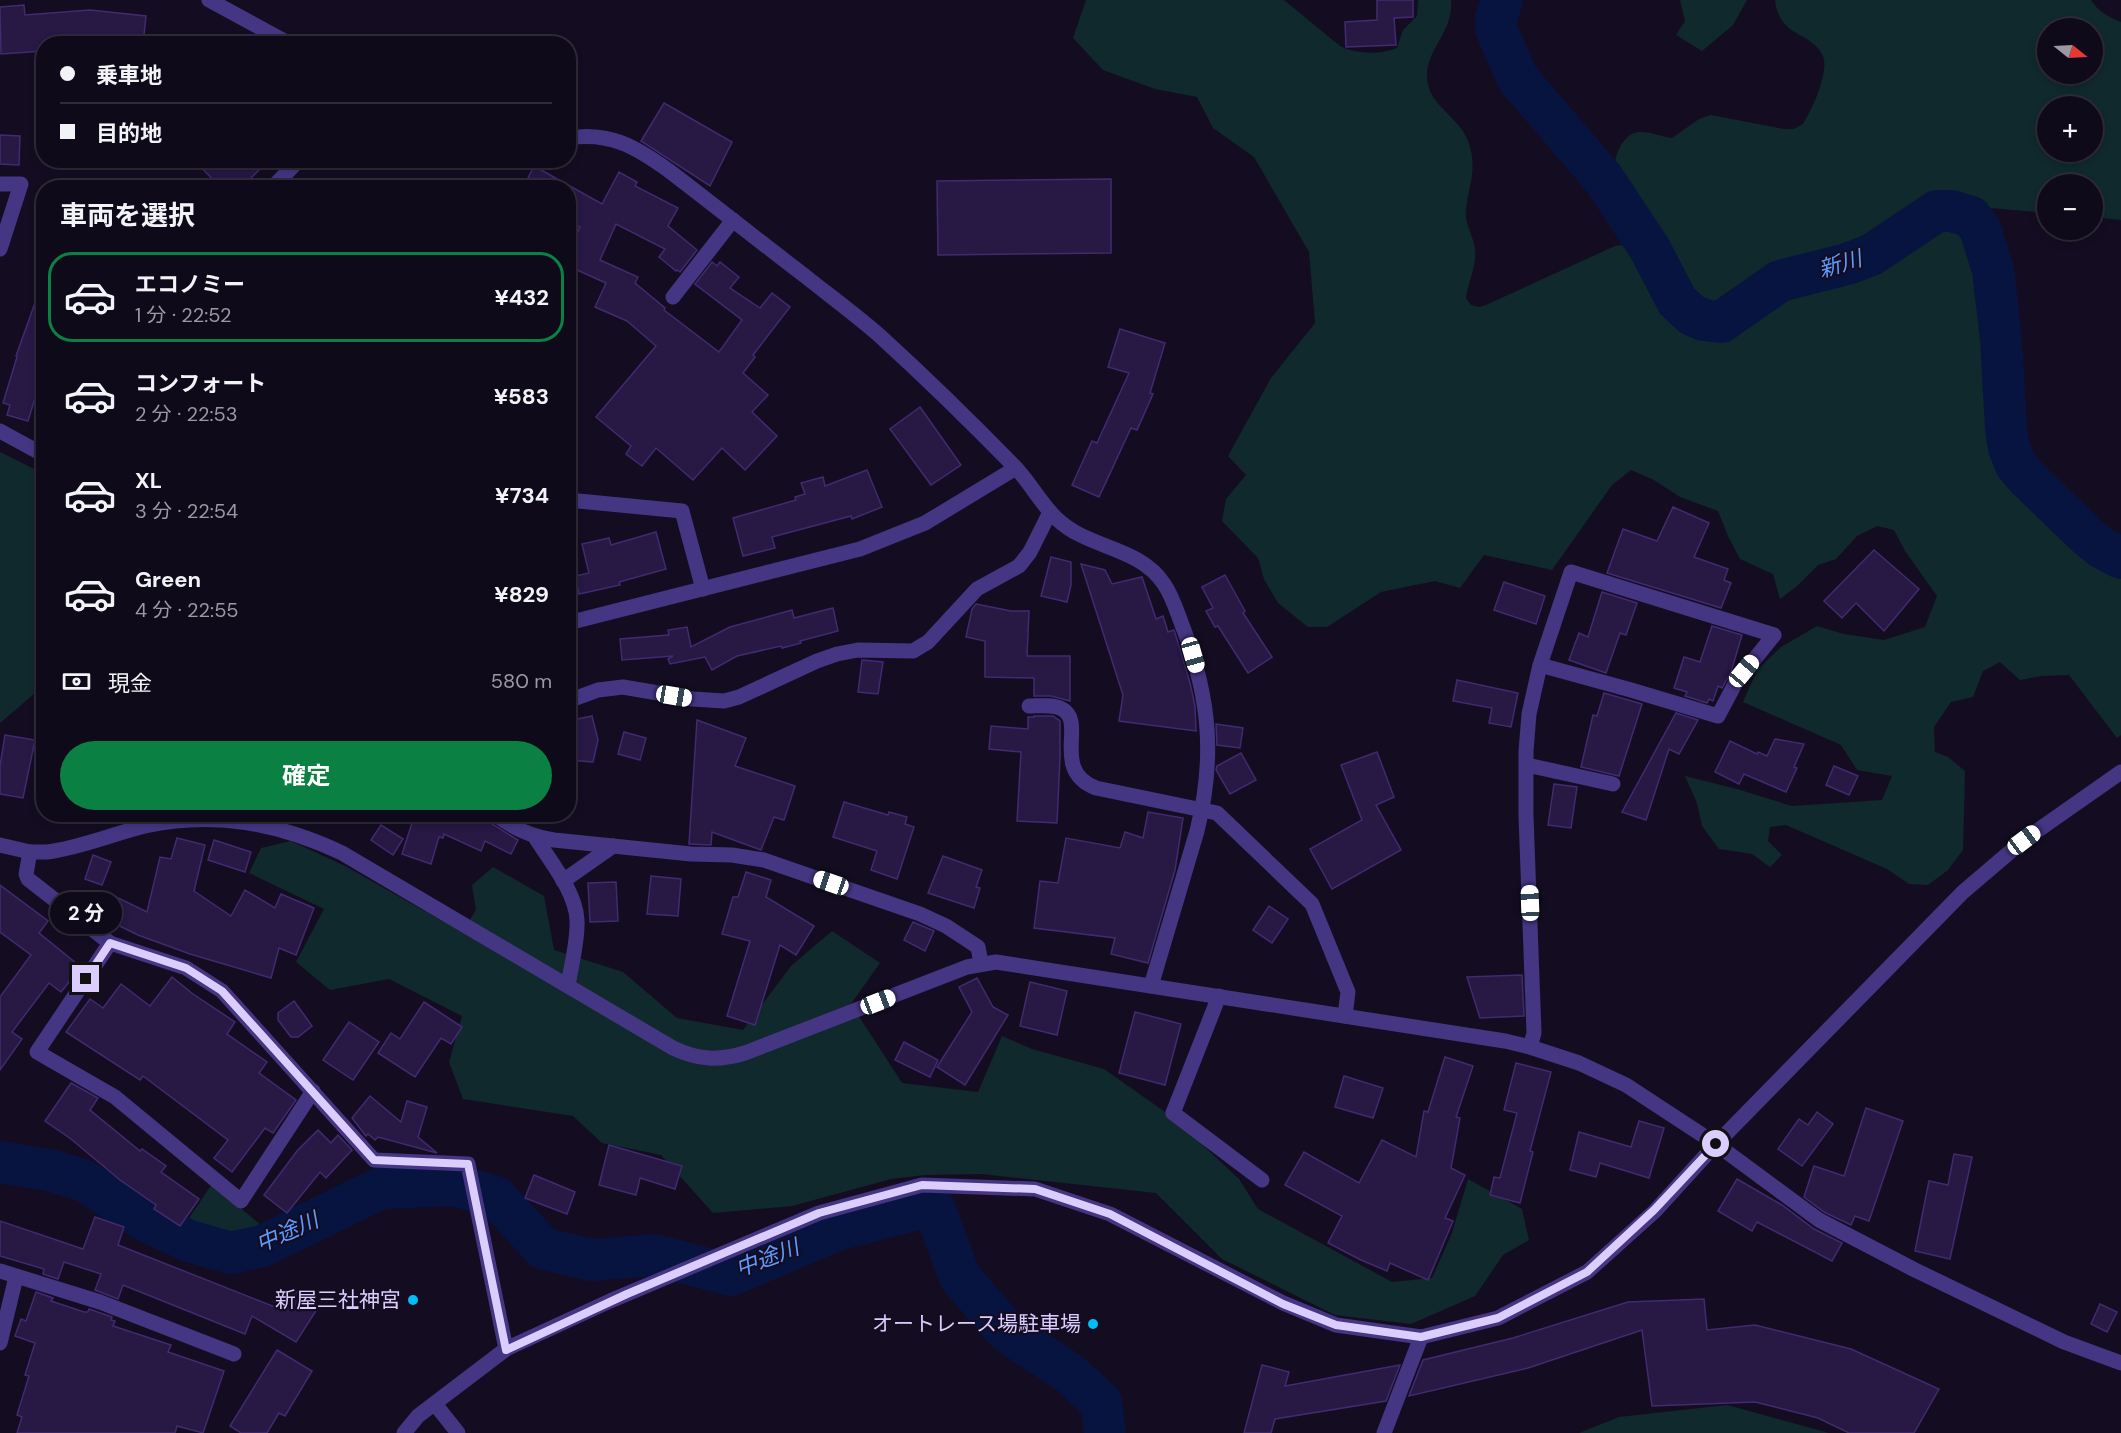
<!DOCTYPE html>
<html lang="ja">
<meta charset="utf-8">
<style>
:root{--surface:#0f0a1a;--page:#181323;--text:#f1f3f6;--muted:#9b9aa2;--line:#2f2b39;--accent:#0b8043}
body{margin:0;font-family:"DM Sans","Noto Sans JP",sans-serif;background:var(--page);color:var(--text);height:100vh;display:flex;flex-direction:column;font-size:22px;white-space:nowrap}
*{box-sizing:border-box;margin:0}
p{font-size:20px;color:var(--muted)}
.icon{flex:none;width:33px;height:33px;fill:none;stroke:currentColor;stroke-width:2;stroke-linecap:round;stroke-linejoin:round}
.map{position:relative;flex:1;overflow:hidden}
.panel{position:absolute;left:36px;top:180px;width:540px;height:642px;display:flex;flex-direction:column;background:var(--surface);border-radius:24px;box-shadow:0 3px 9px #0003,0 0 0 2px var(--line)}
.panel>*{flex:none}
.banner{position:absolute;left:36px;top:36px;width:540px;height:132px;border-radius:24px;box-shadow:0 3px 9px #0003,0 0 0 2px var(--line);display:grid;align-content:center;height:132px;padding:0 24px;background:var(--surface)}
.needle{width:39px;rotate:108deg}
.fabs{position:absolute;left:2037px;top:18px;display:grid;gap:12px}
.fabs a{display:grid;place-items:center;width:66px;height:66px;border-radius:50%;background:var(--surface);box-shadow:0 3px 9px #0003,0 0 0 2px var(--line);font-size:30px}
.end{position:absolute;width:27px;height:27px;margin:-14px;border:8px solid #dbceff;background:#111;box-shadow:0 0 0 3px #111}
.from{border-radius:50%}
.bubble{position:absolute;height:42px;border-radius:21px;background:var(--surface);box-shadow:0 3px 9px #0003,0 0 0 2px var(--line);font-size:20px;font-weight:700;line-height:42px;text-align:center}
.car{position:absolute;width:18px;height:36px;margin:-18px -9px;border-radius:8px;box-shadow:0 0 4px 2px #0007;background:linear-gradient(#fff 24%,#345 0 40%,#fff 0 76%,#345 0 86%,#fff 0)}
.banner b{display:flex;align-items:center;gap:21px;height:57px;font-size:22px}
.banner b+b{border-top:2px solid var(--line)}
.banner i{width:15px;height:15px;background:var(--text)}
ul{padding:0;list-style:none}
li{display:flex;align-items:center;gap:18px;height:90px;margin:0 12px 9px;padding:0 12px;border:3px solid transparent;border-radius:24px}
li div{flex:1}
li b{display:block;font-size:22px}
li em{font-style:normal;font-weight:700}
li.active{border-color:var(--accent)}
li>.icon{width:54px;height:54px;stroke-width:1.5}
h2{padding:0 24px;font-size:27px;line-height:72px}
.pay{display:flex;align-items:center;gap:15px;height:66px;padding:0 24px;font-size:22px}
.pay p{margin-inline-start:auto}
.action{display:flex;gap:12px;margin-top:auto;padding:12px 24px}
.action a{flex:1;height:69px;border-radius:36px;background:var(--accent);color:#fff;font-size:24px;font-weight:700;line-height:69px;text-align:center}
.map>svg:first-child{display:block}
.green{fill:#10292c;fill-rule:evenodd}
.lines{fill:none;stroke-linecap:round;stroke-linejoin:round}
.river{stroke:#081440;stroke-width:42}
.building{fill:#271844;stroke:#422a70;stroke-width:1.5}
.minor{stroke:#443683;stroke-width:15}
.route{stroke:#dbceff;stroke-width:8}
.poi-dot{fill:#00bdf9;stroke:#140d22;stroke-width:2}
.labels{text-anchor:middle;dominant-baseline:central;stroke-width:4.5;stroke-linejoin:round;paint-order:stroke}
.poi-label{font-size:21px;fill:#dbceff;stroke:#140d22;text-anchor:end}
.water-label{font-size:22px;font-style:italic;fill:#5c9cff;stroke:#140d22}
</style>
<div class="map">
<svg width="2121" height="1433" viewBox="0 0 2121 1433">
<rect width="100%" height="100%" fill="#140d22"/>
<g class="green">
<path d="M1086 0H1284L1340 46C1355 54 1381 55 1397 48L1403 30 1417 16 1418 0H1451C1454 31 1426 49 1427 77 1428 106 1459 116 1468 141 1478 168 1469 184 1466 209 1464 223 1473 235 1475 249 1477 266 1468 282 1466 298L1471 305 1479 307 1486 305 1615 246C1651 239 1653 285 1671 307 1678 316 1686 321 1696 326 1702 328 1708 331 1714 331 1738 331 1762 300 1784 289 1808 278 1838 278 1863 268 1892 257 1914 234 1940 219 1948 218 1960 220 1967 225 1973 229 1974 238 1976 245 1992 291 1993 341 1995 389 1997 409 1995 433 2002 452 2015 488 2086 553 2121 568V735L2117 738 2069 675 2041 676 2020 680 2000 662 1983 671 1973 697 1951 702 1934 727 1935 752 1948 757 1965 771 1963 850 1948 870 1928 885 1909 884 1887 869 1786 825 1770 827 1768 841 1782 855 1770 867 1752 854 1719 849 1702 826 1697 803 1685 776 1737 789 1792 806 1882 800 1892 776 1857 770 1841 745 1743 702 1757 670 1781 647 1817 626 1844 634 1884 640 1925 627 1937 596 1905 551 1894 530 1877 526 1857 536 1836 559 1818 565 1797 586 1780 599 1773 574 1740 559 1728 536 1718 511 1680 497 1654 480 1631 470 1612 485 1552 570 1484 555 1460 588 1435 581 1381 592 1327 627H1308L1278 603 1264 579 1258 558 1222 521 1226 499 1246 475 1228 456 1271 378 1315 323 1309 252 1254 157 1213 128 1197 97 1155 89 1103 70 1073 38Z"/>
<polygon points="1680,0 1747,0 1733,25 1702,51 1676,35 1685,21"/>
<path d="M1775 0H2091C2098 11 2108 17 2121 22V220L2093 217 2092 184H2048L2047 213 1967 206 1945 201 1935 202 1877 241 1856 252 1776 274 1718 313C1708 314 1697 308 1689 302 1676 290 1671 269 1662 254 1650 231 1617 194 1615 170 1613 158 1621 140 1632 134 1644 128 1660 137 1672 138L1699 119 1711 115 1784 129H1794L1803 124C1812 110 1831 69 1822 54 1809 31 1779 37 1775 0ZM2092 28V74H2048V28ZM2048 106H2092V152H2048Z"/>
<polygon points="0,452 44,474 43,688 41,688 0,723"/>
<polygon points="291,841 345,866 462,932 476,910 472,885 493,867 544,896 554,950 623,972 677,1018 743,1030 791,966 832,931 880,963 851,1004 902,1083 978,1092 1002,1036 1032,1049 1104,1069 1175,1119 1239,1179 1258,1209 1392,1282 1432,1278 1452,1233 1468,1179 1522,1209 1529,1240 1503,1255 1475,1296 1411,1324 1335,1315 1222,1259 1156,1193 981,1174 925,1175 891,1179 792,1206 713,1213 661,1155 602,1143 573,1116 463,1099 449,1062 462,1016 389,979 330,990 296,962 324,909 249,873 261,848"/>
<polygon points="212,1184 262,1226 256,1235 191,1236 181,1230"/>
<polygon points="1727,1405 1829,1433 1579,1433 1619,1417"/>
</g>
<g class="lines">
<g class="river">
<polyline points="1502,0 1496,19 1496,29 1518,79 1603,178 1650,249 1677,301 1692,315 1704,320 1721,322 1780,281 1847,264 1871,255 1937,211 1952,211 1971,217 1980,229 1993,270 2001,339 2006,429 2009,448 2016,465 2028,479 2086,535 2102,548 2121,558"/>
<polyline points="0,1162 49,1170 83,1180 146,1221 189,1241 231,1253 262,1246 381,1188 455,1185 496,1197 544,1249 592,1260 654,1255 731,1275 837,1230 933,1205 960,1277 1007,1332 1069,1373 1101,1402 1105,1433"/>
</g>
</g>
<g class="building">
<polygon points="1377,0 1413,0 1413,17 1394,18 1396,45 1346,47 1345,22 1377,20"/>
<polygon points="24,5 25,15 90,10 146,16 143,44 95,44 70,41 70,44 44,44 44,51 1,54 0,7"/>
<polygon points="664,103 732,142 710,186 641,141"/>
<polygon points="0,135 20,136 19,165 0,164"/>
<polygon points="194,160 269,160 241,188 221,188"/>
<polygon points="534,166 602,204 619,172 637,182 635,186 678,208 668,226 697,250 680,272 677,270 676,271 659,257 665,249 616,224 600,260 638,277 635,283 665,308 664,310 719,352 742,320 695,284 712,262 717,266 720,262 739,277 730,288 760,308 772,293 790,307 753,355 755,357 743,373 768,395 752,412 777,436 745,470 722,448 693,480 656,448 642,466 626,454 631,446 596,417 656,346 627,321 595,307 606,283 568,266 568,252 580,227 568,221 568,188 523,188"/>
<polygon points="1111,179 1111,253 938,255 937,181"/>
<polygon points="41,286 44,286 44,355 37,374 42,375 28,421 7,415 10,405 3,403 17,357 16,356"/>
<polygon points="1120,329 1165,343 1150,393 1153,394 1137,430 1131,428 1099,497 1072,485 1092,441 1097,443 1129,373 1108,367"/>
<polygon points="920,407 961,465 931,485 890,429"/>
<polygon points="867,470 882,507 852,519 851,516 772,537 775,548 743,556 733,518 796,500 795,497 805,494 801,483 823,477 825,486"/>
<polygon points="1673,507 1709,523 1694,557 1728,569 1724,580 1731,583 1721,608 1607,573 1623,529 1657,541"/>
<polygon points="656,532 666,569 619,582 620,585 579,594 575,576 589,573 582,544 609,538 611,545"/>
<polygon points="1874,550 1919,589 1884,631 1856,603 1842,618 1824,601"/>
<polygon points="1051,557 1071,562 1071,585 1067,602 1041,596"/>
<polygon points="1081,564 1105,570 1112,584 1142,577 1156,619 1163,616 1168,632 1174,630 1175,633 1190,683 1195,706 1196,731 1119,721 1123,695"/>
<polygon points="1225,575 1245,611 1243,613 1272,657 1248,673 1218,626 1215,627 1206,611 1213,608 1202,587"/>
<polygon points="1504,582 1545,596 1536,624 1494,610"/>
<polygon points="1602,592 1637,603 1626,635 1620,633 1606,673 1569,660 1579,633 1588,637"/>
<polygon points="976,604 1011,611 1029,611 1027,656 1070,656 1070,701 1051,696 1034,696 1034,678 985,677 985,641 966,637 972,609"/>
<polygon points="833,608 838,631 800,641 801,643 782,648 781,646 737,656 712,670 705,657 670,664 668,659 673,656 622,660 620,639 669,635 668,630 687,627 691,647 730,627 792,610 794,618"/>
<polygon points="1712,626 1742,635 1731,672 1722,688 1718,686 1713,701 1709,699 1707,703 1685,696 1687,692 1674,688 1684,657 1700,662"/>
<polygon points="862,660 883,662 878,694 858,692"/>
<polygon points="1457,680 1518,693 1511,727 1489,723 1492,708 1453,701"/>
<polygon points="1604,693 1642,704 1619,776 1581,767 1593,715 1597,716"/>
<polygon points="1676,713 1698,720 1679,754 1669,749 1646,820 1622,812"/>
<polygon points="592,716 598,740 593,762 568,760 568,721"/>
<polygon points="1034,716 1053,716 1060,721 1060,757 1057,823 1017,821 1021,752 989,749 991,726 1028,729 1028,717 1034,717"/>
<polygon points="697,720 746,738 735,766 795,786 784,820 774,817 761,850 712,832 711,845 689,844"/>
<polygon points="1216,724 1243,728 1240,748 1217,745"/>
<polygon points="624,732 646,738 640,760 618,754"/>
<polygon points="5,735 35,740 23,798 0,794 0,766"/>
<polygon points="1775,739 1804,744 1794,767 1797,768 1786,792 1744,774 1739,784 1715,772 1730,741 1757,754 1758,752 1767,756"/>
<polygon points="1377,752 1394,797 1376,805 1401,850 1332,889 1310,849 1362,820 1341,765"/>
<polygon points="1241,753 1256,780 1230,794 1216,770 1217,766"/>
<polygon points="1834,766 1858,776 1849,795 1826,785"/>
<polygon points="1554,784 1577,787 1571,828 1548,825"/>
<polygon points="844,802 888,815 889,812 907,817 905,824 914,827 897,879 871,870 877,851 833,837"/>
<polygon points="1148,812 1183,818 1175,870 1148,963 1111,954 1115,938 1034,928 1040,881 1058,883 1066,838 1120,848 1125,832 1143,838"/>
<polygon points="400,814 485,814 489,822 518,840 511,854 485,841 481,851 444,834 443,838 439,837 431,864 402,854 413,820"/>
<polygon points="381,825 403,839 393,855 371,840"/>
<polygon points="177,838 205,845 194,891 231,916 245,890 275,908 281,894 314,908 296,955 279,948 271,978 190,954 138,935 97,915 108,893 147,912 160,857 171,859"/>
<polygon points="214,840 251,852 245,872 208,860"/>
<polygon points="93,855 111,862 102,885 85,879"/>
<polygon points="943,856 982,870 976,887 980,888 974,908 928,893"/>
<polygon points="746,872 771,880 766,897 814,926 796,955 780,945 755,1025 727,1016 750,941 722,934 733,897 738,897"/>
<polygon points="651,876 681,879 678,916 647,914"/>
<polygon points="616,882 618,921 590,922 588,883"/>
<polygon points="0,885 48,921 39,933 81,967 61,992 49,983 12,1032 22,1039 0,1070 0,997 31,955 0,932"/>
<polygon points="1269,906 1288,919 1272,943 1253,930"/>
<polygon points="913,922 934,931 925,951 904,940"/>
<polygon points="1522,975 1524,1016 1480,1018 1467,977"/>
<polygon points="172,977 193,994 235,1022 227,1034 267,1062 259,1073 296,1100 273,1133 265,1128 232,1172 214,1158 228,1140 143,1076 140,1080 66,1032 90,999 103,1008 121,984 150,1006"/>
<polygon points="977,978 993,1007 1008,1015 965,1085 937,1067 972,1012 959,987"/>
<polygon points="1030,982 1067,991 1057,1035 1020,1026"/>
<polygon points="294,1001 312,1026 298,1037 291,1037 278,1020 278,1013"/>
<polygon points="424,1002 462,1027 451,1044 441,1038 415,1077 378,1053 391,1033 400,1039"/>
<polygon points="1135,1012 1181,1024 1165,1085 1119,1073"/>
<polygon points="349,1022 379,1042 353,1080 323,1060"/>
<polygon points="904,1042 938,1060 930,1077 895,1060"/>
<polygon points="1445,1057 1473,1066 1456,1117 1460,1118 1451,1168 1465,1175 1445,1218 1453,1221 1428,1280 1390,1263 1387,1271 1361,1260 1328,1243 1342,1216 1285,1185 1304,1152 1359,1183 1382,1140 1416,1157 1424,1111 1428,1112"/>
<polygon points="1516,1063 1551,1072 1530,1151 1533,1152 1520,1203 1490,1195 1494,1177 1500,1178 1517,1113 1504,1110"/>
<polygon points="1344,1076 1383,1088 1373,1118 1335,1107"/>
<polygon points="71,1083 98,1098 90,1110 140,1151 142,1149 166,1166 161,1172 199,1199 180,1226 154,1209 156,1205 120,1180 71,1139 45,1121"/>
<polygon points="370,1096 401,1122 407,1101 427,1107 418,1137 437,1153 378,1137 375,1140 368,1134 366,1136 352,1118"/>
<polygon points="1866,1108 1903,1121 1869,1221 1855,1216 1851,1225 1824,1212 1804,1197 1814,1166 1844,1176"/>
<polygon points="1817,1112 1833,1124 1802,1166 1778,1149 1799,1119 1808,1125"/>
<polygon points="1639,1121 1664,1128 1649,1178 1600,1163 1596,1177 1570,1170 1579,1132 1631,1147"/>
<polygon points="318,1130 331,1143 338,1135 352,1150 326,1178 320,1172 287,1213 264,1195 297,1151"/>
<polygon points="609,1145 682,1166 675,1189 640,1178 636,1195 599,1185"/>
<polygon points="1954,1154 1972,1157 1950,1259 1915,1251 1929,1181 1948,1185"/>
<polygon points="534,1175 575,1192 567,1214 525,1198"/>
<polygon points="1737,1179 1782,1205 1814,1229 1842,1243 1832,1261 1757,1222 1752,1231 1718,1211"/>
<polygon points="95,1217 124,1227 118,1245 280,1309 292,1289 319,1306 296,1342 252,1316 245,1334 123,1285 118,1299 95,1290 101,1274 64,1262 58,1279 43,1274 44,1269 0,1256 0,1221 83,1249"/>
<polygon points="36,1292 53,1298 51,1301 84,1312 88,1312 89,1309 112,1317 111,1320 115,1321 113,1326 171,1345 168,1352 224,1371 203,1433 177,1426 175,1433 17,1433 22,1417 17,1415 29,1376 25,1375 35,1343 15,1336 21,1319 26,1321"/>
<polygon points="1704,1299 1707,1330 1755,1325 1851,1349 1939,1389 1914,1433 1849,1433 1818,1418 1755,1402 1652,1406 1642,1330 1528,1368 1409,1396 1423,1360 1513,1338 1628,1302"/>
<polygon points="2100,1304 2117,1312 2107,1332 2091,1324"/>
<polygon points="277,1350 312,1371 285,1416 279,1413 267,1433 241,1433 230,1426"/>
<polygon points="1262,1365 1289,1372 1285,1386 1400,1365 1386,1401 1275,1419 1271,1433 1244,1433"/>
</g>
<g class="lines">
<g class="minor">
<polyline points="209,0 290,44"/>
<path d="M568 138C609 131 636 147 668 170 714 205 759 241 805 276 830 296 856 315 880 336 926 378 971 422 1014 466 1030 482 1040 503 1057 519 1088 549 1139 546 1164 584 1173 597 1178 615 1184 630 1210 699 1215 759 1197 831L1151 986"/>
<polyline points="0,184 21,184 0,249"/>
<polyline points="272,188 299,160"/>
<polyline points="673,297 733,220"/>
<polyline points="0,431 44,455"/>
<polyline points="568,500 682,511 703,589"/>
<polyline points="568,623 860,549 925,523 1016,468"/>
<polyline points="568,701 598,690 623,687 693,699 724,701 739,697 817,661 837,654 858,650 913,651 928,642 977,589 1019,566 1030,552 1050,512"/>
<path d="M1029 706C1039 706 1053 704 1062 709 1087 722 1050 770 1096 788L1217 813 1312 904 1348 992 1345 1016"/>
<polyline points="1527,765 1613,784"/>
<path d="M495 814C514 829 531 836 554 840L691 854 732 855 764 860 920 914 946 926 978 947 981 963"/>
<path d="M535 837C550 861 576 892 577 920 578 942 571 965 568 986"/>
<path d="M0 845 30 852H47C80 848 112 834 145 826 215 811 278 823 342 853L673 1048C698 1060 719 1061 745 1053L967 967 996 962 1505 1041 1530 1047 1579 1063 1626 1085 1716 1144 1819 1220 1913 1269 2064 1342 2121 1363"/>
<polyline points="30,852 26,874 28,879 110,943 186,968 222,991 374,1160 468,1164 506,1349"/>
<polyline points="563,881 613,846"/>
<polyline points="110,943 37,1052 115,1097 241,1201 313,1091"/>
<polyline points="1219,996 1173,1113 1262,1180"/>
<polyline points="1530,1047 1534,1033 1526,816 1526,751 1529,714 1540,665 1571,572 1774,635 1736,682 1718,716 1631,690 1540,665"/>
<polyline points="0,1271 100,1302 234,1354"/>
<polyline points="0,1343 16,1277"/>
<polyline points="435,1404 458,1433"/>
<polyline points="404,1433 418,1416 506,1349 610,1301 819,1213 922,1185 1035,1189 1110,1214 1283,1303 1336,1325 1421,1337 1498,1318 1587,1272 1655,1211 1716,1144 1963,892 2024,840 2121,772"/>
<polyline points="1384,1433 1421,1337"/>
</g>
</g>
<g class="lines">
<polyline class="route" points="86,979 110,943 186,968 222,991 374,1160 468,1164 506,1350 627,1294 819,1213 922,1185 1035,1189 1110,1214 1283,1304 1336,1325 1421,1337 1498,1318 1587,1272 1654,1210 1716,1144"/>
</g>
<g class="poi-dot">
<circle cx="413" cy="1300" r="6"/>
<circle cx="1093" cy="1324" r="6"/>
</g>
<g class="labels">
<g class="poi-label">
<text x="401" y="1300">新屋三社神宮</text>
<text x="1081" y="1324">オートレース場駐車場</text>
</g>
<g class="water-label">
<text transform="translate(1840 264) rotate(-17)">新川</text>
<text transform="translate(287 1232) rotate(-24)">中途川</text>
<text transform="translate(767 1258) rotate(-21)">中途川</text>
</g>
</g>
</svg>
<div class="fabs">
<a><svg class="needle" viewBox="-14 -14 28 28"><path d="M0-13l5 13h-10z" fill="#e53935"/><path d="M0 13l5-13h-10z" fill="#9b9aa2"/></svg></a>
<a>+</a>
<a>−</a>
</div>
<i class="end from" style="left:1716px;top:1144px"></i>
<i class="end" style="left:86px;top:979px"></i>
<div class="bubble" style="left:50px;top:892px;width:72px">2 分</div>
<i class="car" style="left:1193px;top:655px;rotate:164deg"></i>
<i class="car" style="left:1744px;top:671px;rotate:40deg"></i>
<i class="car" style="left:674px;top:696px;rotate:100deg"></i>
<i class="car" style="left:2024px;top:840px;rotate:53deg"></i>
<i class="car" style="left:831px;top:883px;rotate:289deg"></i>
<i class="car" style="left:1530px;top:903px;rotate:358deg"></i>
<i class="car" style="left:878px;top:1002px;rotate:69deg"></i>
<div class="banner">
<b><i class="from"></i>乗車地</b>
<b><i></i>目的地</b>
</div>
<section class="panel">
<h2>車両を選択</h2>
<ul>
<li class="active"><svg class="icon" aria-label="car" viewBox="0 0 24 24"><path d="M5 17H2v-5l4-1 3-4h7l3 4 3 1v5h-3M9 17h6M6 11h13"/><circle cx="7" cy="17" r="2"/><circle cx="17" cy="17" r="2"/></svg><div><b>エコノミー</b><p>1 分 · 22:52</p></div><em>¥432</em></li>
<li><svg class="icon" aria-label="car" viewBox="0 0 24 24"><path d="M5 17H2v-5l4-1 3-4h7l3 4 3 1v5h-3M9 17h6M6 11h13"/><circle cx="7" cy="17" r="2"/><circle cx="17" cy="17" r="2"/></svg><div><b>コンフォート</b><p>2 分 · 22:53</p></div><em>¥583</em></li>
<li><svg class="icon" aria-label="car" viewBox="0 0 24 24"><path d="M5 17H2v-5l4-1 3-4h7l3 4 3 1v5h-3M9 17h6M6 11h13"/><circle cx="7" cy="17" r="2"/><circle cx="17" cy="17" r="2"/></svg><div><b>XL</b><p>3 分 · 22:54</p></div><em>¥734</em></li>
<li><svg class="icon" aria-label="car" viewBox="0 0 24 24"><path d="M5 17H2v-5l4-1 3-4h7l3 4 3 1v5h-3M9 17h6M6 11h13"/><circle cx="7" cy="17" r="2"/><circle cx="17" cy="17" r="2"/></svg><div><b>Green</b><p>4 分 · 22:55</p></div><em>¥829</em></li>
</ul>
<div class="pay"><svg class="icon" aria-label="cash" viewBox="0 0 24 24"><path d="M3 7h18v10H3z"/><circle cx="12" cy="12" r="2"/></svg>現金<p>580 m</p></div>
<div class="action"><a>確定</a></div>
</section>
</div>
